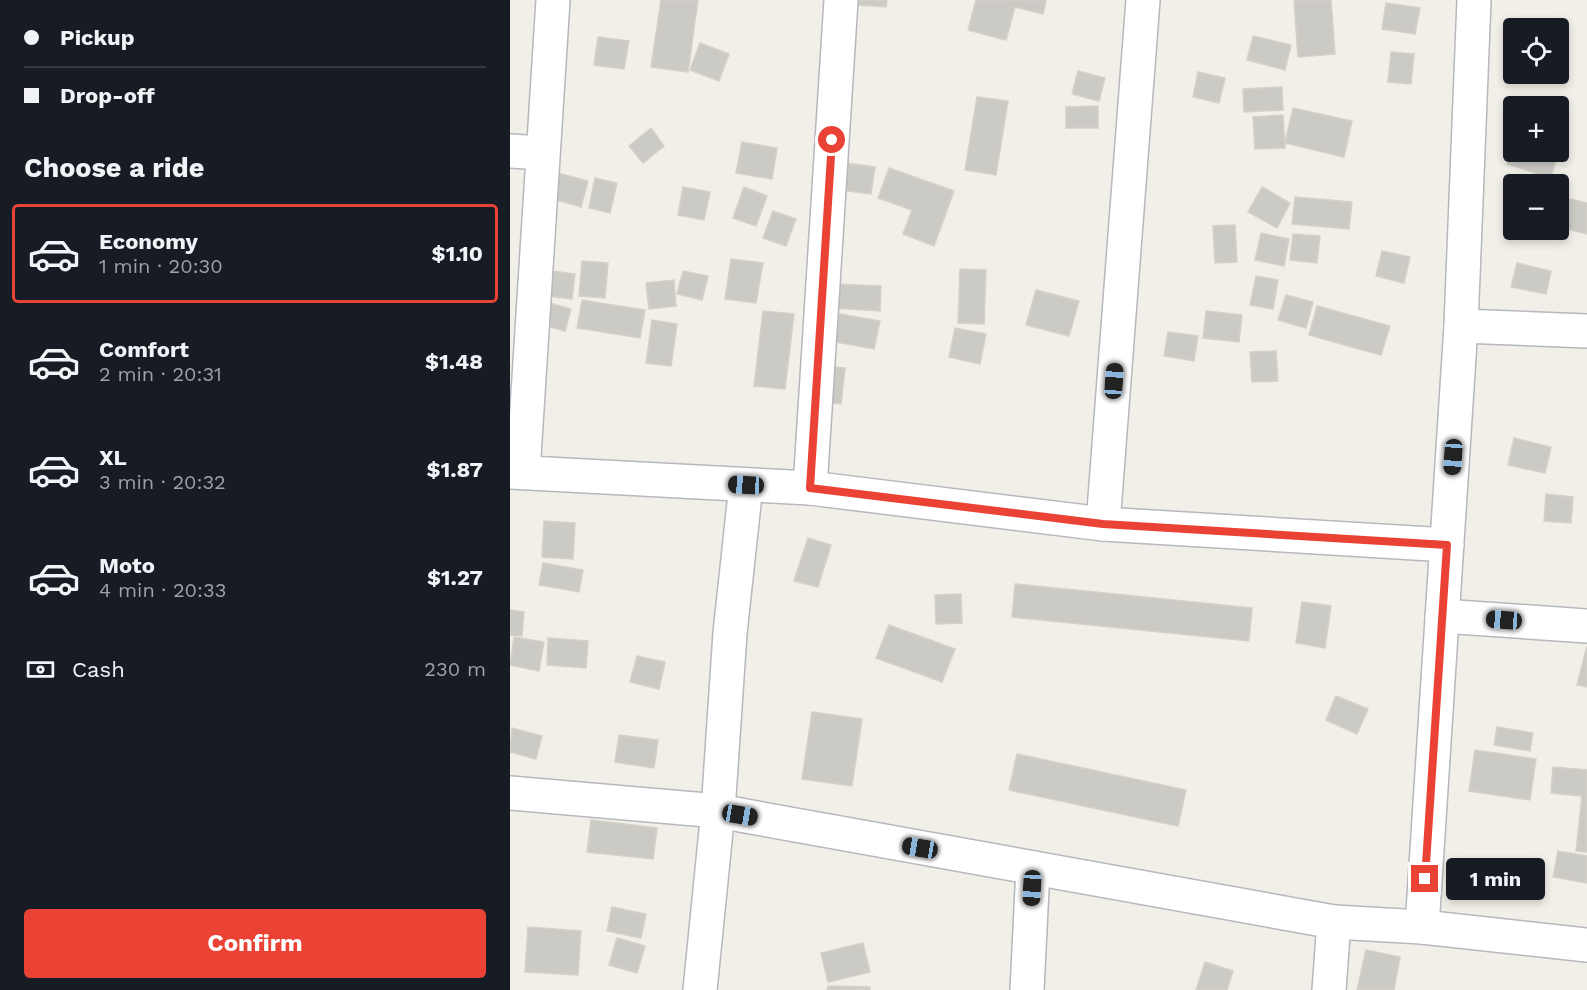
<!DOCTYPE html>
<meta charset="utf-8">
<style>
:root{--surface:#171b24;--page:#20242c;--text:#f1f3f6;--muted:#9ea1a6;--line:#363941;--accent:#ea4335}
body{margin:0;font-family:"Work Sans",sans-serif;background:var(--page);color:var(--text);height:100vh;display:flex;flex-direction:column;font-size:22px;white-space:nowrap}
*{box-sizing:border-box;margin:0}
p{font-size:20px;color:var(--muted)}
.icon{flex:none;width:33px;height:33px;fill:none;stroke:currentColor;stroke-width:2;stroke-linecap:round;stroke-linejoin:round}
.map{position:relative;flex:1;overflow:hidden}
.panel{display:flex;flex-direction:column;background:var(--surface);width:510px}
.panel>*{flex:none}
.top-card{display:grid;align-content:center;height:132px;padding:0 24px;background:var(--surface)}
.buttons{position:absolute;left:993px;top:18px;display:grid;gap:12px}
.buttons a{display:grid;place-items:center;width:66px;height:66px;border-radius:6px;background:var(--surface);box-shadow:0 3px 9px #0003;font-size:30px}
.end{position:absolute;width:27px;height:27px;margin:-14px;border:8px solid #ea4335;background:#fff;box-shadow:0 0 0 3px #fff}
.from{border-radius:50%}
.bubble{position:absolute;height:42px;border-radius:6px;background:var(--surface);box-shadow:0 3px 9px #0003;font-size:20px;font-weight:700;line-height:42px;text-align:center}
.car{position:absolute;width:18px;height:36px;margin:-18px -9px;border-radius:8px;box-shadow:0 0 4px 2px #0007;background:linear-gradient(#222 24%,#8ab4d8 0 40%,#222 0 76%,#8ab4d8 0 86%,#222 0)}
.top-card b{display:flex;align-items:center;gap:21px;height:57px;font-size:22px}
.top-card b+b{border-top:2px solid var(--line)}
.top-card i{width:15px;height:15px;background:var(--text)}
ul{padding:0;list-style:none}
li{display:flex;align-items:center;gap:18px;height:99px;margin:0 12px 9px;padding:0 12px;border:3px solid transparent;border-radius:6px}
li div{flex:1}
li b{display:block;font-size:22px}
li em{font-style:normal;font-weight:700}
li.active{border-color:var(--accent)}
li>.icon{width:54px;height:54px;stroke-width:1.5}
h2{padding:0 24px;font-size:27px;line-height:72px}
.pay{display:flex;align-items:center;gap:15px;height:66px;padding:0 24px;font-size:22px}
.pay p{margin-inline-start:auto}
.action{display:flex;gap:12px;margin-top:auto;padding:12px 24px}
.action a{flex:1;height:69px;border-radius:6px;background:var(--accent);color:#fff;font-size:24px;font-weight:700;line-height:69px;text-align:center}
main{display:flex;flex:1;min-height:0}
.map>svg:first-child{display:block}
.building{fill:#cccac5;stroke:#d6d1c6;stroke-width:1.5}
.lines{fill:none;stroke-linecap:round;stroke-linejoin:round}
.minor-casing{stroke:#b5b8bc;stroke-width:36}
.minor{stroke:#fff;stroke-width:33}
.route{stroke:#ea4335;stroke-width:8}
</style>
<main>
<section class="panel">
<div class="top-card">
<b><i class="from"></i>Pickup</b>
<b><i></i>Drop-off</b>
</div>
<h2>Choose a ride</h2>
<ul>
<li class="active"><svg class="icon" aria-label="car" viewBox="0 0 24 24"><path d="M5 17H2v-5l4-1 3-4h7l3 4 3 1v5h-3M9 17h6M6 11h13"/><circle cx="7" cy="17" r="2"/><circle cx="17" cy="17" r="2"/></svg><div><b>Economy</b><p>1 min · 20:30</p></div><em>$1.10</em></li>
<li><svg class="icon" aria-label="car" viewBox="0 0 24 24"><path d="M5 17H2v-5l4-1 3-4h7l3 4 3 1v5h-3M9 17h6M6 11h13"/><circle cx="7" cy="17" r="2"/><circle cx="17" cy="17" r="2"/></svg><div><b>Comfort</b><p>2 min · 20:31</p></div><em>$1.48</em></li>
<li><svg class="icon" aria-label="car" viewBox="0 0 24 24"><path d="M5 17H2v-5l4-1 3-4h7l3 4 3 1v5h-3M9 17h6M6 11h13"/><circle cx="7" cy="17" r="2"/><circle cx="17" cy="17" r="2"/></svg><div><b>XL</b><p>3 min · 20:32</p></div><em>$1.87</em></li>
<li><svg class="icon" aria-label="car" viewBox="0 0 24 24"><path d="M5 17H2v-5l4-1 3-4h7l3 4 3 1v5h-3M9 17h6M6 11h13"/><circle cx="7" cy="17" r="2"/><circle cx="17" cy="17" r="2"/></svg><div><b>Moto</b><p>4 min · 20:33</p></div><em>$1.27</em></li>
</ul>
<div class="pay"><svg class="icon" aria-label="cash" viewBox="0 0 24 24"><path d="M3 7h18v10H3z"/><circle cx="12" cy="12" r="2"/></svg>Cash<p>230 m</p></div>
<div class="action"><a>Confirm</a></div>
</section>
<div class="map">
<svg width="1077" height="990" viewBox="0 0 1077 990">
<rect width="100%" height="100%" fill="#f1efe8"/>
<g class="building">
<polygon points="151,0 188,0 178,72 141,67"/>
<polygon points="348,0 377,0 376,7 348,5"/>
<polygon points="466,0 536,0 533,14 505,7 496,40 458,30"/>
<polygon points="784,0 821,0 825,54 788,57"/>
<polygon points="876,3 910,8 905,34 872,29"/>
<polygon points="743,36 781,45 775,70 737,60"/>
<polygon points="88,37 119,41 114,69 84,65"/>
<polygon points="190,43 219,54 209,81 180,70"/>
<polygon points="881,52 904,54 901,84 878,82"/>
<polygon points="568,71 595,78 589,101 562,94"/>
<polygon points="688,72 715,78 709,103 683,97"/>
<polygon points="772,87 773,110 734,112 733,89"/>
<polygon points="467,97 498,101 486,175 455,170"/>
<polygon points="588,106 588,128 556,128 556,107"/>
<polygon points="783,108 842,121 834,157 775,143"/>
<polygon points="773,115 775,148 745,149 743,117"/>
<polygon points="141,128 154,146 133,163 119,146"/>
<polygon points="1004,141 1004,152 1048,152 1041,178 997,164"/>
<polygon points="232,142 267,148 262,179 226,173"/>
<polygon points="335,163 365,167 361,194 331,190"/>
<polygon points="379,168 444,191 424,246 393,234 402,210 368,198"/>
<polygon points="47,173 78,181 71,207 40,198"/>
<polygon points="85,178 107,183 100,213 79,208"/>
<polygon points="173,187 200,192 194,220 168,215"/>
<polygon points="234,187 257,196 246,226 223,218"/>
<polygon points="752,187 780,203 767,228 738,212"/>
<polygon points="785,197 842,202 839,229 782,224"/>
<polygon points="1056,198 1077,203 1077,234 1050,227"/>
<polygon points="263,211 286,219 276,246 253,238"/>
<polygon points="725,225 727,262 705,263 703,226"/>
<polygon points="751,233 779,239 774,266 745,260"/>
<polygon points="783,234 810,236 807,263 780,260"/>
<polygon points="872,251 900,257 894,283 866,276"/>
<polygon points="221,259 253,263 246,303 215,299"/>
<polygon points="72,261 98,263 95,298 69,296"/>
<polygon points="1007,263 1041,271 1036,294 1001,287"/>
<polygon points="450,269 476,270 474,324 448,323"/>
<polygon points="32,270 65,274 62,299 29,295"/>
<polygon points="173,271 198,276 192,300 167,294"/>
<polygon points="746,276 768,280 763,309 740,305"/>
<polygon points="164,280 166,306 139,309 136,283"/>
<polygon points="325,284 371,286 370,311 323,308"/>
<polygon points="526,290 569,301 559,336 516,325"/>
<polygon points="776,295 803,302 796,328 768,320"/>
<polygon points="72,300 135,310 130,338 67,328"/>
<polygon points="32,301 61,309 55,331 26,323"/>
<polygon points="807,306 880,326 871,355 799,335"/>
<polygon points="253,311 284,314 275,389 244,386"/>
<polygon points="696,311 732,315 729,342 693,338"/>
<polygon points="325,313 370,321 364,349 320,341"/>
<polygon points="142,320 167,324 161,366 136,363"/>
<polygon points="445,328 476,334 470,364 439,357"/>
<polygon points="658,332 688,336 684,361 654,356"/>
<polygon points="766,351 768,381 742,382 740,352"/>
<polygon points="311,366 335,368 331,404 307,401"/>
<polygon points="1004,438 1041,447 1035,473 998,465"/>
<polygon points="1036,494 1063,497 1061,523 1034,521"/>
<polygon points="34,521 65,523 63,559 32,557"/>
<polygon points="298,538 321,545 308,587 284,581"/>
<polygon points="33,563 73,570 69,592 29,585"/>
<polygon points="505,584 742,608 739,641 502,617"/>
<polygon points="451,594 452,623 426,624 425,595"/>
<polygon points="792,602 821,606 815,648 786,643"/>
<polygon points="0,610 14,612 12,636 0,635"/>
<polygon points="379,625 445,649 432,682 366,658"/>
<polygon points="4,637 34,642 29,671 0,665"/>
<polygon points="38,638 78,641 76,668 37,665"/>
<polygon points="1077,646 1077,687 1067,685"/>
<polygon points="127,656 155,662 149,689 120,682"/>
<polygon points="826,696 858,709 847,734 816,720"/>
<polygon points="302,712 352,719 342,786 292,779"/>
<polygon points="987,727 1023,733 1020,751 984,745"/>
<polygon points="2,728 32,736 26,759 0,752"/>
<polygon points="109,735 148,740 144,768 105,762"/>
<polygon points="965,750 1026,759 1020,800 959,791"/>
<polygon points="507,754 676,790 668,826 499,790"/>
<polygon points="1043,767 1077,770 1077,852 1066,851 1072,796 1041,793"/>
<polygon points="81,820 147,828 143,859 77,852"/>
<polygon points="1048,851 1077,856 1077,883 1043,877"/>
<polygon points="102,907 136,914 131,938 97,931"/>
<polygon points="18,927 71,931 68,975 15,972"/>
<polygon points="107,938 135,946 127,973 99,965"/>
<polygon points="353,943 360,972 318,982 311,953"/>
<polygon points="856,950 890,957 884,990 847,990"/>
<polygon points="695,962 723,971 717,990 686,990"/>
<polygon points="318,986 360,987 360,990 317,990"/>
</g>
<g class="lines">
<g class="minor-casing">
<g id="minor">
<polyline points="0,151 32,153"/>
<polyline points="951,326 1077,331"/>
<polyline points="0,472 300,488 593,524 937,545"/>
<polyline points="13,472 43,0"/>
<polyline points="300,488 331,0"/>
<polyline points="593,524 633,0"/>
<polyline points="932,616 1077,626"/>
<polyline points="0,793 208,811 824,922 912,927 1077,945"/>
<polyline points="912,927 951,326 964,0"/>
<polyline points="190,990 208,811 220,633 236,485"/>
<polyline points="517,990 523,868"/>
<polyline points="819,990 824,922"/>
</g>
</g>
<use href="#minor" class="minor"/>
</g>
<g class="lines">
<polyline class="route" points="322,140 300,488 593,524 937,545 915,879"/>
</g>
</svg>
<div class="buttons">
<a><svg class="icon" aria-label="locate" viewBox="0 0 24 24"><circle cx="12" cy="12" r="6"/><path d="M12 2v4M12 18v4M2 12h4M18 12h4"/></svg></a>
<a>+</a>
<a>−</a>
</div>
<i class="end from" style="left:322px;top:140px"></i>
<i class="end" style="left:915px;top:879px"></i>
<div class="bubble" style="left:936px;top:858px;width:99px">1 min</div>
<i class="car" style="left:604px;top:381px;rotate:4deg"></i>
<i class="car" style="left:943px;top:457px;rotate:184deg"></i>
<i class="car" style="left:236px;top:485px;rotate:273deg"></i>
<i class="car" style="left:994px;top:620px;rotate:274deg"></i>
<i class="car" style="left:230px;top:815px;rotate:100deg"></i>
<i class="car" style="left:410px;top:848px;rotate:280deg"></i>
<i class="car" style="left:522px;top:888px;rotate:183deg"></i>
</div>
</main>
